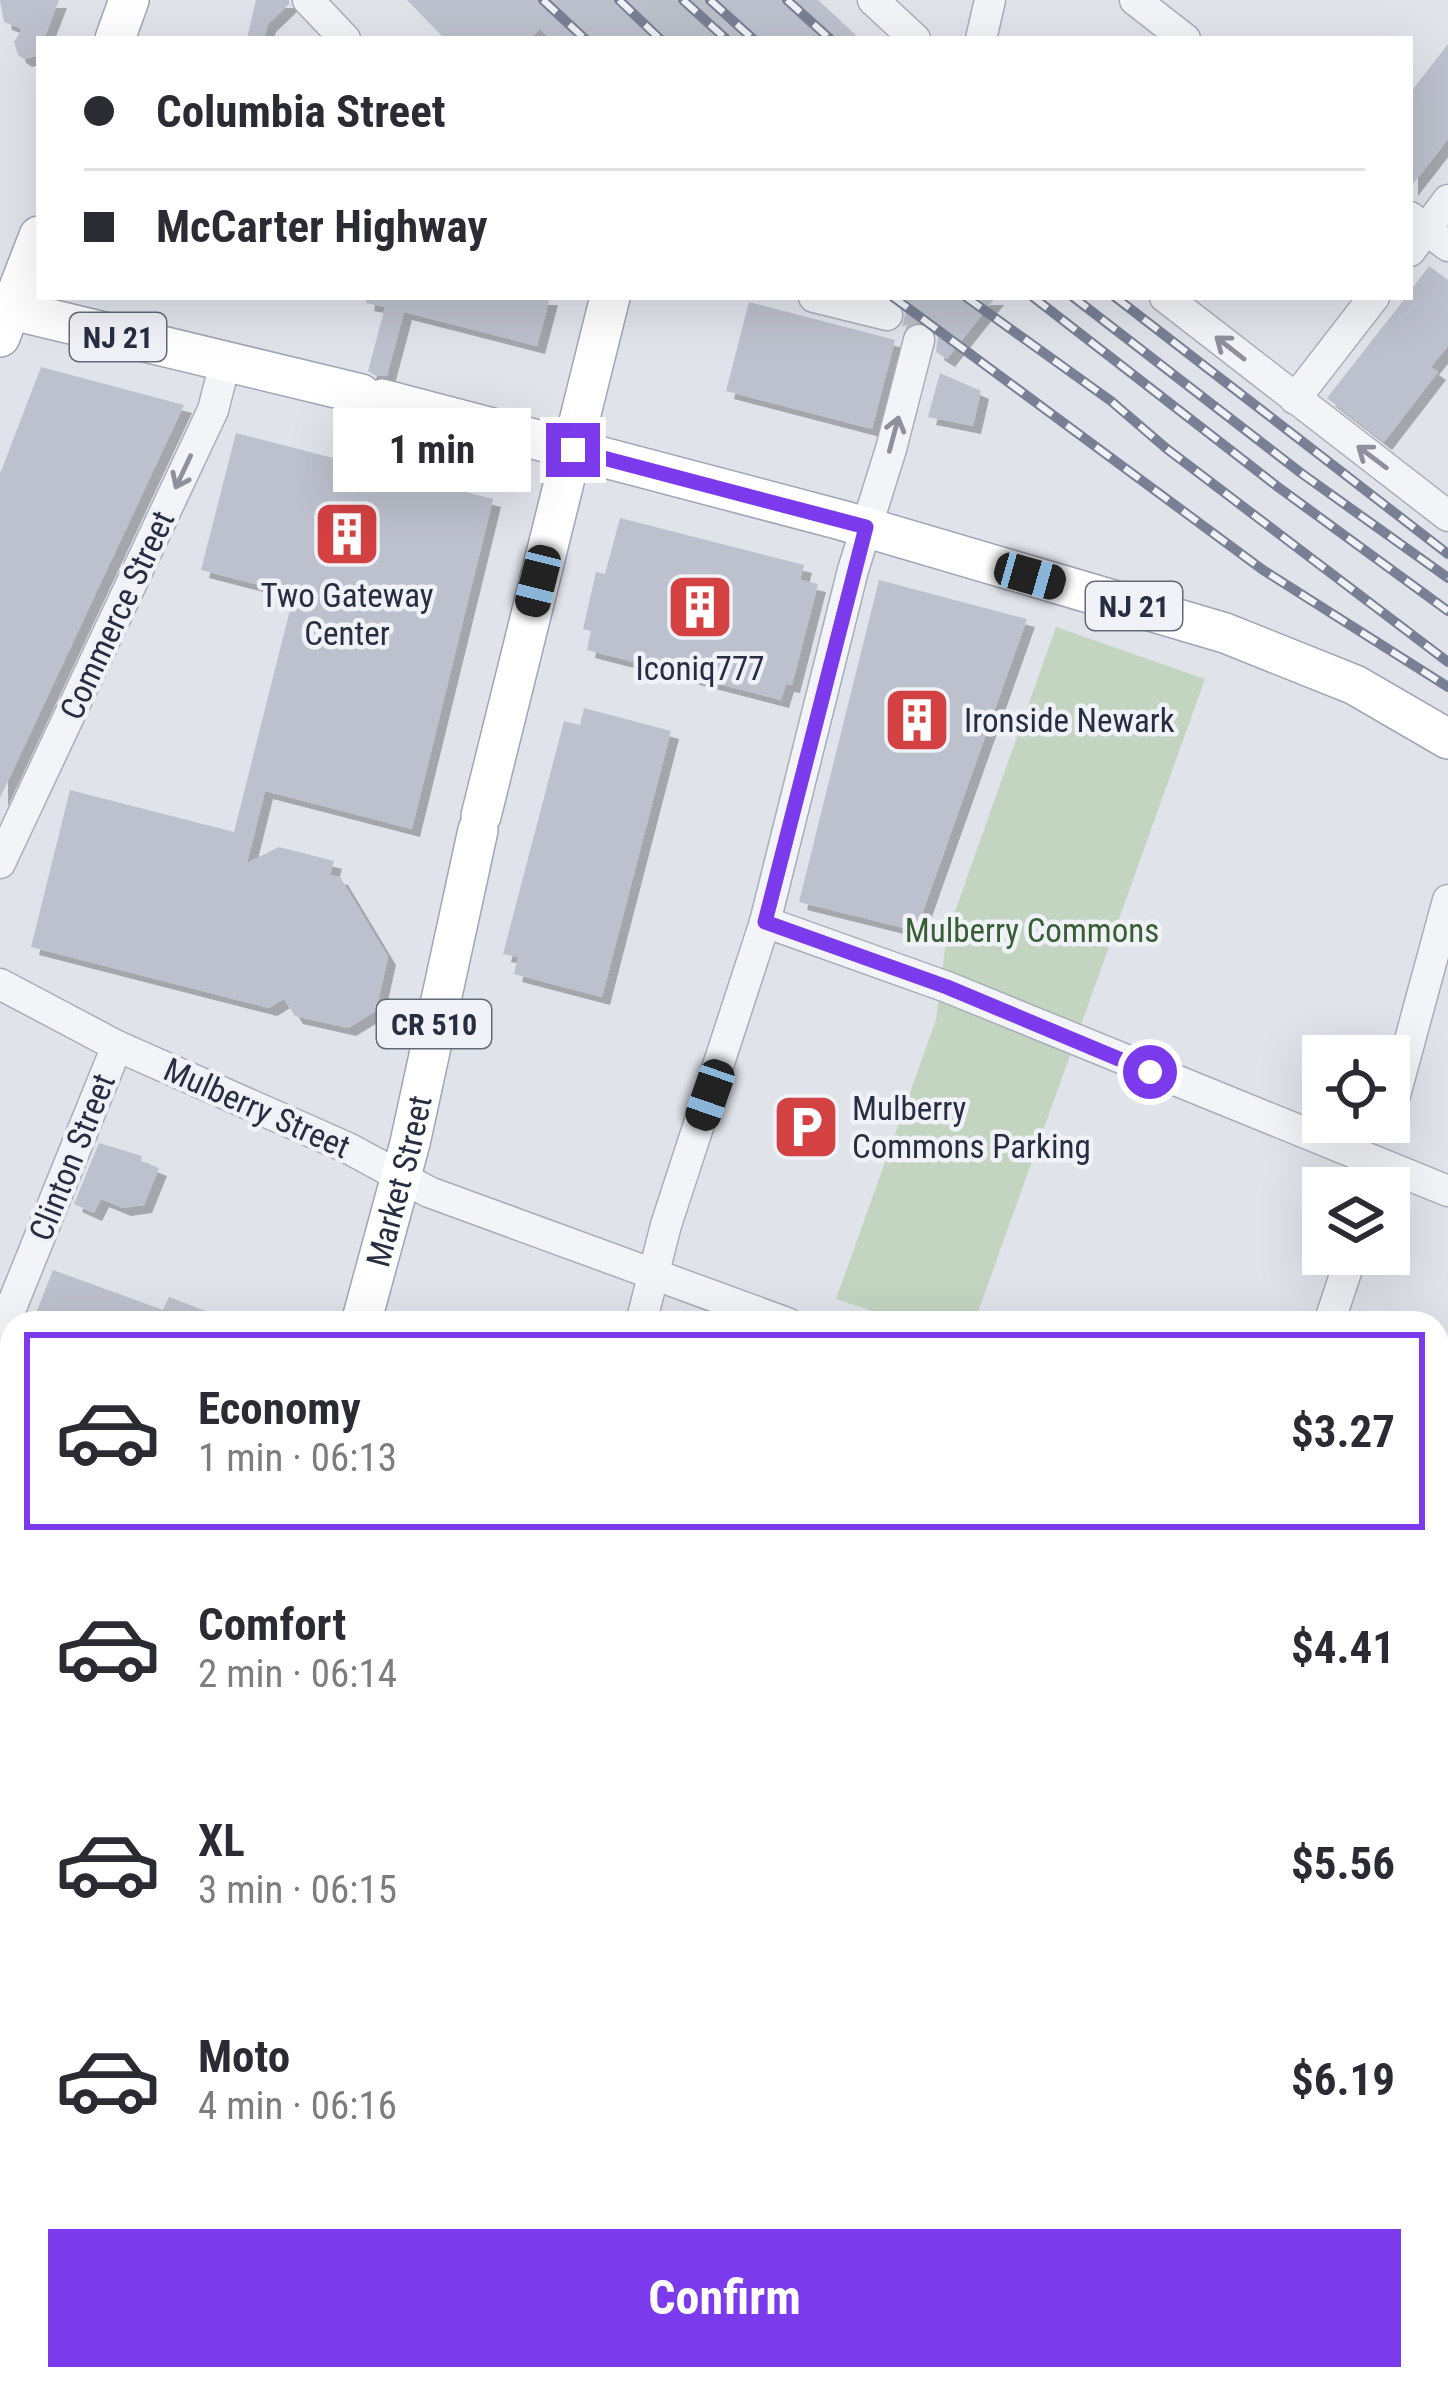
<!DOCTYPE html>
<meta charset="utf-8">
<style>
:root{--surface:#fff;--page:#f7f7f7;--text:#2b2b33;--muted:#7c7c81;--line:#e1e1e2;--accent:#7c3aed}
body{margin:0;font-family:"Roboto Condensed",sans-serif;background:var(--page);color:var(--text);height:100vh;display:flex;flex-direction:column;font-size:45px;white-space:nowrap}
*{box-sizing:border-box;margin:0}
p{font-size:39px;color:var(--muted)}
.icon{flex:none;width:66px;height:66px;fill:none;stroke:currentColor;stroke-width:2;stroke-linecap:round;stroke-linejoin:round}
.map{position:relative;flex:1;overflow:hidden}
.panel{position:absolute;left:0px;top:1311px;width:1449px;height:1080px;display:flex;flex-direction:column;background:var(--surface);border-radius:36px 36px 0 0;box-shadow:0 12px 48px #0002}
.panel>*{flex:none}
.guide{position:absolute;left:36px;top:36px;width:1377px;height:264px;border-radius:0px;box-shadow:0 12px 48px #0002;display:grid;align-content:center;height:264px;padding:0 48px;background:var(--surface)}
.tools{position:absolute;left:1302px;top:1035px;display:grid;gap:24px}
.tools a{display:grid;place-items:center;width:108px;height:108px;border-radius:0px;background:var(--surface);box-shadow:0 12px 48px #0002;font-size:60px}
.end{position:absolute;width:54px;height:54px;margin:-27px;border:15px solid #7c3aed;background:#fff;box-shadow:0 0 0 6px #fff}
.from{border-radius:50%}
.bubble{position:absolute;height:84px;border-radius:0px;background:var(--surface);box-shadow:0 12px 48px #0002;font-size:39px;font-weight:700;line-height:84px;text-align:center}
.car{position:absolute;width:36px;height:72px;margin:-36px -18px;border-radius:15px;box-shadow:0 0 9px 3px #0007;background:linear-gradient(#222 24%,#8ab4d8 0 40%,#222 0 76%,#8ab4d8 0 86%,#222 0)}
.guide b{display:flex;align-items:center;gap:42px;height:114px;font-size:45px}
.guide b+b{border-top:3px solid var(--line)}
.guide i{width:30px;height:30px;background:var(--text)}
ul{padding:21px 0 0;list-style:none}
li{display:flex;align-items:center;gap:36px;height:198px;margin:0 24px 18px;padding:0 24px;border:6px solid transparent;border-radius:0px}
li div{flex:1}
li b{display:block;font-size:45px}
li em{font-style:normal;font-weight:700}
li.current{border-color:var(--accent)}
li>.icon{width:108px;height:108px;stroke-width:1.5}
.primary-button{display:flex;gap:24px;margin-top:auto;padding:24px 48px}
.primary-button a{flex:1;height:138px;border-radius:0px;background:var(--accent);color:#fff;font-size:48px;font-weight:700;line-height:138px;text-align:center}
.map>svg:first-child{display:block}
.green{fill:#c3d4c1}
.building{fill:#bdc1cd;filter:url(#shadow)}
.lines{fill:none;stroke-linecap:round;stroke-linejoin:round}
.minor-tunnel{stroke:#bbbfc8;stroke-width:30;stroke-dasharray:30 15;stroke-linecap:butt}
.major-tunnel{stroke:#bbbfc8;stroke-width:39;stroke-dasharray:39 20;stroke-linecap:butt}
.minor-casing{stroke:#a9adb8;stroke-width:33}
.major-casing{stroke:#9fa5b6;stroke-width:42}
.minor{stroke:#f3f4f8;stroke-width:30}
.major{stroke:#fff;stroke-width:39}
.rail-casing{stroke:#797f94;stroke-width:10}
.rail{stroke:#f0f2f7;stroke-width:6;stroke-dasharray:18;stroke-linecap:butt}
.oneway{stroke:#8e919d}
.route{stroke:#7c3aed;stroke-width:15}
.labels{text-anchor:middle;dominant-baseline:central;stroke-width:9;stroke-linejoin:round;paint-order:stroke}
.shield{fill:#f0f2f7;stroke:#646978;stroke-width:3}
.shield-label{font-size:30px;font-weight:bold;fill:#282e42}
.poi-label{font-size:33px;fill:#282e42;stroke:#f0f2f7}
.street-label{font-size:33px;fill:#282e42;stroke:#f0f2f7}
.park-label{font-size:33px;fill:#375e35;stroke:#f0f2f7}
</style>
<div class="map">
<svg width="1448" height="2391" viewBox="0 0 1448 2391">
<defs>
<filter id="shadow"><feDropShadow dx="8" dy="8" stdDeviation="0" flood-color="#0004"/></filter>
</defs>
<rect width="100%" height="100%" fill="#e0e3ea"/>
<polygon class="green" points="1056,627 1205,679 974,1323 908,1323 836,1299 936,1020 947,934"/>
<g class="building">
<polygon points="0,0 59,0 44,39 39,39 36,56 24,59 18,55 14,42 22,29 4,22"/>
<polygon points="256,0 289,0 289,4 268,24 264,39 247,39"/>
<polygon points="407,0 818,0 860,39 551,39 540,29 529,39 445,39"/>
<polygon points="1448,44 1448,139 1410,188 1410,93"/>
<polygon points="1429,266 1448,280 1448,346 1431,367 1438,372 1384,442 1327,398 1406,297 1410,297 1410,291"/>
<polygon points="367,297 550,297 537,346 404,312 387,376 376,376 368,371 385,307 366,303"/>
<polygon points="894,297 996,297 947,359 936,352 938,336 932,325 915,321 902,327 906,311"/>
<polygon points="749,302 895,340 872,429 726,391"/>
<polygon points="41,367 184,405 0,798 0,474"/>
<polygon points="940,373 981,391 973,426 928,417"/>
<polygon points="356,417 375,422 364,466 493,499 412,829 265,791 247,863 279,847 334,861 330,875 340,877 388,957 376,1011 348,1028 295,1016 284,999 269,1008 31,947 70,790 234,832 294,594 201,570 236,433 345,461"/>
<polygon points="620,518 804,565 800,580 818,584 792,685 786,684 781,700 587,650 591,631 583,629 596,572 605,574"/>
<polygon points="879,580 1027,619 916,931 799,902"/>
<polygon points="584,708 671,731 602,997 514,974 518,957 503,954 564,721 580,725"/>
<polygon points="99,1143 142,1156 141,1161 159,1168 144,1205 123,1208 101,1199 94,1213 74,1204"/>
<polygon points="53,1270 163,1310 169,1297 237,1323 32,1323"/>
</g>
<g class="lines">
<polyline class="minor-tunnel" points="919,340 928,297"/>
<g class="major-tunnel">
<polyline points="660,39 671,0"/>
<polyline points="696,39 707,0"/>
</g>
<g class="minor-casing">
<g id="minor">
<polyline points="308,0 345,39"/>
<polyline points="873,0 915,39"/>
<polyline points="1135,0 1185,39"/>
<polyline points="981,39 990,0"/>
<polyline points="1410,217 1448,246"/>
<polyline points="1410,251 1448,200"/>
<polyline points="814,297 887,315"/>
<polyline points="1165,297 1448,516"/>
<polyline points="1295,399 1374,297"/>
<polyline points="0,863 213,410 225,363"/>
<polyline points="765,922 947,987 1448,1191"/>
<polyline points="0,984 117,1046 348,1148 429,1192 787,1323"/>
<polyline points="1389,1117 1448,900"/>
<polyline points="641,1323 666,1225 765,922 853,570 891,449 919,340"/>
<polyline points="1329,1323 1352,1254"/>
<polyline points="0,1335 117,1046"/>
<polyline points="0,1434 12,1439"/>
<polyline points="1437,1569 1448,1574"/>
<polyline points="1437,1815 1448,1787"/>
<polyline points="216,2379 244,2391"/>
<polyline points="694,2379 723,2391"/>
<polyline points="300,2391 305,2379"/>
<polyline points="591,2391 596,2379"/>
<polyline points="895,2391 900,2379"/>
</g>
</g>
<g class="major-casing">
<g id="major">
<polyline points="115,39 129,0"/>
<polyline points="0,307 361,394"/>
<polyline points="0,337 39,236"/>
<polyline points="382,399 841,520 1225,633 1355,685 1448,739"/>
<polyline points="481,816 610,297"/>
<path id="s1" d="M361 1323 410 1143 478 830"/>
<polyline points="0,1830 12,1836"/>
<polyline points="0,2339 12,2305"/>
<polyline points="1306,2379 1334,2391"/>
</g>
</g>
<use href="#minor" class="minor"/>
<use href="#major" class="major"/>
<g class="rail-casing">
<g id="rail">
<polyline points="543,0 585,39"/>
<polyline points="619,0 660,39"/>
<polyline points="683,0 726,39"/>
<polyline points="710,0 753,39"/>
<polyline points="787,0 830,39"/>
<polyline points="893,297 1263,570 1448,687"/>
<polyline points="966,297 1111,401 1167,449 1448,662"/>
<polyline points="1033,297 1278,487 1448,611"/>
<polyline points="1073,297 1301,473 1448,578"/>
<polyline points="1115,297 1448,554"/>
</g>
</g>
<use href="#rail" class="rail"/>
</g>
<defs><path id="oneway-shaft" d="M-6 0H5M1.5-3L5.5 0L1.5 3" fill="none" stroke-width="1.6" stroke-linecap="round" stroke-linejoin="round" transform="scale(3)"/></defs>
<g class="oneway">
<use href="#oneway-shaft" transform="translate(1230 348) rotate(-142)"/>
<use href="#oneway-shaft" transform="translate(894 434) rotate(-75)"/>
<use href="#oneway-shaft" transform="translate(1372 457) rotate(-143)"/>
<use href="#oneway-shaft" transform="translate(183 472) rotate(115)"/>
</g>
<g class="lines">
<polyline class="route" points="573,450 866,527 765,922 947,987 1150,1072"/>
</g>
<defs>
<g id="building-square" transform="scale(3.45)"><rect x="-9" y="-9" width="18" height="18" rx="4" fill="#d34143" stroke="#f0f2f7"/><path d="M-4-6H4V6H1V3H-1V6H-4ZM-2.5-4.3h1.7v1.8h-1.7ZM.8-4.3h1.7v1.8H.8ZM-2.5-1h1.7V.8h-1.7ZM.8-1h1.7V.8H.8Z" fill="#fff"/></g>
<g id="parking-square" transform="scale(3.45)"><rect x="-9" y="-9" width="18" height="18" rx="4" fill="#d34143" stroke="#f0f2f7"/><path d="M-3.5-5.5H1a3.5 3.5 0 0 1 0 7H-1V5.5H-3.5ZM-1-3.4V-.6H.8a1.4 1.4 0 0 0 0-2.8Z" fill="#fff"/></g>
</defs>
<g fill-rule="evenodd">
<use href="#building-square" x="347" y="534"/>
<use href="#building-square" x="700" y="607"/>
<use href="#building-square" x="917" y="720"/>
<use href="#parking-square" x="806" y="1127"/>
</g>
<g class="labels">
<g class="shield">
<rect x="70" y="313" width="96" height="48" rx="9"/>
<rect x="1086" y="582" width="96" height="48" rx="9"/>
<rect x="377" y="1000" width="114" height="48" rx="9"/>
</g>
<g class="shield-label">
<text x="118" y="337">NJ 21</text>
<text x="1134" y="606">NJ 21</text>
<text x="434" y="1024">CR 510</text>
</g>
<g class="poi-label">
<text x="347" y="595">Two Gateway<tspan x="347" dy="38">Center</tspan></text>
<text x="700" y="668">Iconiq777</text>
<text x="964" y="720" text-anchor="start">Ironside Newark</text>
<text x="852" y="1108" text-anchor="start">Mulberry<tspan x="852" dy="38">Commons Parking</tspan></text>
</g>
<g class="street-label">
<text transform="translate(117 615) rotate(-65)">Commerce Street</text>
<text transform="translate(257 1108) rotate(24)">Mulberry Street</text>
<text transform="translate(72 1157) rotate(-68)">Clinton Street</text>
<text stroke="none"><textPath href="#s1" startOffset="147">Market Street</textPath></text>
</g>
<g class="park-label">
<text x="1032" y="930">Mulberry Commons</text>
</g>
</g>
</svg>
<div class="tools">
<a><svg class="icon" aria-label="locate" viewBox="0 0 24 24"><circle cx="12" cy="12" r="6"/><path d="M12 2v4M12 18v4M2 12h4M18 12h4"/></svg></a>
<a><svg class="icon" aria-label="layers" viewBox="0 0 24 24"><path d="M12 4l9 5-9 5-9-5zM3 14l9 5 9-5"/></svg></a>
</div>
<i class="end from" style="left:1150px;top:1072px"></i>
<i class="end" style="left:573px;top:450px"></i>
<div class="bubble" style="left:333px;top:408px;width:198px">1 min</div>
<i class="car" style="left:1030px;top:576px;rotate:106deg"></i>
<i class="car" style="left:538px;top:581px;rotate:194deg"></i>
<i class="car" style="left:710px;top:1095px;rotate:199deg"></i>
<div class="guide">
<b><i class="from"></i>Columbia Street</b>
<b><i></i>McCarter Highway</b>
</div>
<section class="panel">
<ul>
<li class="current"><svg class="icon" aria-label="car" viewBox="0 0 24 24"><path d="M5 17H2v-5l4-1 3-4h7l3 4 3 1v5h-3M9 17h6M6 11h13"/><circle cx="7" cy="17" r="2"/><circle cx="17" cy="17" r="2"/></svg><div><b>Economy</b><p>1 min · 06:13</p></div><em>$3.27</em></li>
<li><svg class="icon" aria-label="car" viewBox="0 0 24 24"><path d="M5 17H2v-5l4-1 3-4h7l3 4 3 1v5h-3M9 17h6M6 11h13"/><circle cx="7" cy="17" r="2"/><circle cx="17" cy="17" r="2"/></svg><div><b>Comfort</b><p>2 min · 06:14</p></div><em>$4.41</em></li>
<li><svg class="icon" aria-label="car" viewBox="0 0 24 24"><path d="M5 17H2v-5l4-1 3-4h7l3 4 3 1v5h-3M9 17h6M6 11h13"/><circle cx="7" cy="17" r="2"/><circle cx="17" cy="17" r="2"/></svg><div><b>XL</b><p>3 min · 06:15</p></div><em>$5.56</em></li>
<li><svg class="icon" aria-label="car" viewBox="0 0 24 24"><path d="M5 17H2v-5l4-1 3-4h7l3 4 3 1v5h-3M9 17h6M6 11h13"/><circle cx="7" cy="17" r="2"/><circle cx="17" cy="17" r="2"/></svg><div><b>Moto</b><p>4 min · 06:16</p></div><em>$6.19</em></li>
</ul>
<div class="primary-button"><a>Confirm</a></div>
</section>
</div>
